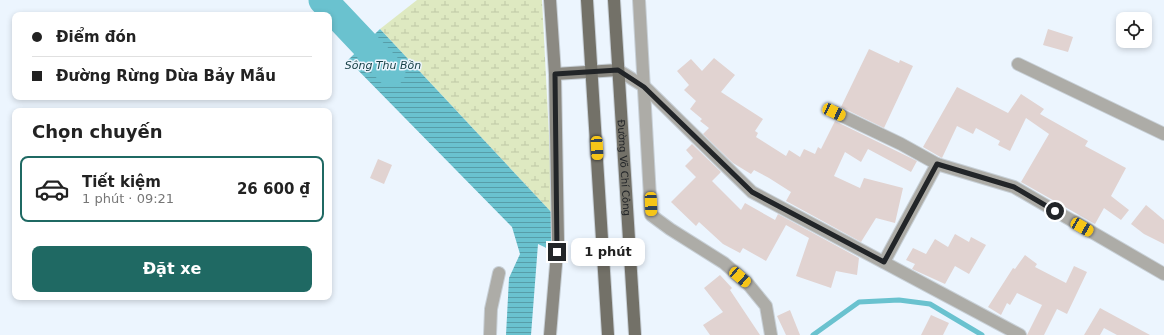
<!DOCTYPE html>
<html lang="vi">
<meta charset="utf-8">
<style>
:root{--surface:#fff;--page:#f2f2f2;--text:#222;--muted:#767676;--line:#e0e0e0;--accent:#1f6963}
body{margin:0;font-family:"DejaVu Sans",sans-serif;background:var(--page);color:var(--text);height:100vh;display:flex;flex-direction:column;font-size:15px;white-space:nowrap}
*{box-sizing:border-box;margin:0}
p{font-size:13px;color:var(--muted)}
.icon{flex:none;width:22px;height:22px;fill:none;stroke:currentColor;stroke-width:2;stroke-linecap:round;stroke-linejoin:round}
.map{position:relative;flex:1;overflow:hidden}
.panel{position:absolute;left:12px;top:108px;width:320px;height:192px;display:flex;flex-direction:column;background:var(--surface);border-radius:8px;box-shadow:0 2px 6px #0003}
.panel>*{flex:none}
.hud{position:absolute;left:12px;top:12px;width:320px;height:88px;border-radius:8px;box-shadow:0 2px 6px #0003;display:grid;align-content:center;height:88px;padding:0 20px;background:var(--surface)}
.controls{position:absolute;left:1116px;top:12px;display:grid;gap:8px}
.controls a{display:grid;place-items:center;width:36px;height:36px;border-radius:8px;background:var(--surface);box-shadow:0 2px 6px #0003;font-size:20px}
.end{position:absolute;width:18px;height:18px;margin:-9px;border:5px solid #222528;background:#fff;box-shadow:0 0 0 2px #fff}
.from{border-radius:50%}
.bubble{position:absolute;height:28px;border-radius:8px;background:var(--surface);box-shadow:0 2px 6px #0003;font-size:13px;font-weight:700;line-height:28px;text-align:center}
.car{position:absolute;width:12px;height:24px;margin:-12px -6px;border-radius:5px;box-shadow:0 0 3px 1px #0007;background:linear-gradient(#f5c518 24%,#345 0 40%,#f5c518 0 76%,#345 0 86%,#f5c518 0)}
.hud b{display:flex;align-items:center;gap:14px;height:38px;font-size:15px}
.hud b+b{border-top:1px solid var(--line)}
.hud i{width:10px;height:10px;background:var(--text)}
ul{padding:0;list-style:none}
li{display:flex;align-items:center;gap:12px;height:66px;margin:0 8px 6px;padding:0 12px;border:2px solid transparent;border-radius:8px}
li div{flex:1}
li b{display:block;font-size:15px}
li em{font-style:normal;font-weight:700}
li.current{border-color:var(--accent)}
li>.icon{width:36px;height:36px;stroke-width:1.5}
h2{padding:0 20px;font-size:18px;line-height:48px}
.primary-button{display:flex;gap:8px;margin-top:auto;padding:8px 20px}
.primary-button a{flex:1;height:46px;border-radius:8px;background:var(--accent);color:#fff;font-size:16px;font-weight:700;line-height:46px;text-align:center}
.map>svg:first-child{display:block}
.wetland{fill:url(#wetland-marsh)}
.water{fill:url(#water-rules)}
.lines{fill:none;stroke-linecap:round;stroke-linejoin:round}
.stream{stroke:#6ac2cf;stroke-width:5}
.river{stroke:#6ac2cf;stroke-width:29}
.building{fill:#e1d3d1}
.street-casing{stroke:#c8d0d7;stroke-width:14}
.secondary-casing{stroke:#c8d0d7;stroke-width:14}
.primary-casing{stroke:#c8d0d7;stroke-width:14}
.street{stroke:#adaca7;stroke-width:12}
.secondary{stroke:#8b8982;stroke-width:12}
.primary{stroke:#737168;stroke-width:12}
.route{stroke:#222528;stroke-width:5}
.labels{text-anchor:middle;dominant-baseline:central;stroke-width:3;stroke-linejoin:round;paint-order:stroke}
.street-label{font-size:10px;fill:#222528;stroke:#ecf5fe}
.water-label{font-size:11px;font-style:italic;fill:#194248;stroke:#ecf5fe}
</style>
<div class="map">
<svg width="1164" height="335" viewBox="0 0 1164 335">
<defs>
<pattern id="wetland-marsh" width="20" height="14" patternUnits="userSpaceOnUse"><rect width="20" height="14" fill="#dee9c1"/><path d="M1 5h8M5 5V1M11 12h8M15 12V8" fill="none" stroke="#bec8a6"/></pattern>
<pattern id="water-rules" width="6" height="5" patternUnits="userSpaceOnUse"><rect width="6" height="5" fill="#6ac2cf"/><path d="M0 2.5h6" fill="none" stroke="#579da8"/></pattern>
</defs>
<rect width="100%" height="100%" fill="#ecf5fe"/>
<polygon class="wetland" points="417,0 542,0 553,214 380,29"/>
<polygon class="water" points="380,29 553,214 553,251 538,244 531,335 506,335 509,278 520,254 512,227 348,60"/>
<g class="lines">
<polyline class="stream" points="813,335 859,302 899,300 930,304 982,335"/>
<polyline class="river" points="323,0 391,72"/>
</g>
<g class="building">
<polygon points="1048,29 1073,37 1068,52 1043,45"/>
<polygon points="869,49 899,63 900,60 913,66 884,128 841,107"/>
<polygon points="714,58 735,75 721,92 763,119 755,131 758,133 756,137 786,156 789,150 800,157 804,149 815,154 818,147 821,149 835,121 917,161 911,172 868,149 861,162 845,152 834,176 860,188 864,178 903,188 895,223 876,218 861,242 786,201 791,192 769,178 754,170 751,174 733,163 703,134 709,128 700,121 702,119 690,109 696,101 684,90 689,85 677,71 691,59 702,71"/>
<polygon points="957,87 1008,113 1021,94 1044,109 1040,114 1088,141 1085,146 1126,168 1111,196 1129,210 1121,220 1104,208 1095,224 1021,182 1049,134 1026,118 1010,151 998,145 1000,141 976,128 973,134 957,126 942,158 923,147"/>
<polygon points="692,144 721,172 712,181 741,210 745,203 775,220 778,214 859,258 857,275 836,271 831,288 796,276 809,238 786,225 766,261 743,248 740,253 723,244 699,222 696,226 671,202 696,177 685,166 693,158 686,150"/>
<polygon points="378,159 392,165 384,184 370,178"/>
<polygon points="1146,205 1164,220 1164,244 1144,234 1131,224"/>
<polygon points="955,234 969,242 971,237 986,245 969,274 955,266 945,284 912,269 915,264 906,260 913,248 926,254 935,239 948,247"/>
<polygon points="1025,255 1037,264 1035,267 1066,283 1074,266 1087,272 1067,314 1057,309 1044,335 1027,335 1042,305 1017,293 1010,305 1007,303 1001,315 988,307 1013,268 1015,269"/>
<polygon points="720,275 732,288 730,290 760,335 710,335 703,325 723,312 704,288"/>
<polygon points="1100,308 1150,335 1117,335 1104,328 1100,335 1084,335"/>
<polygon points="790,310 800,335 786,335 777,316"/>
<polygon points="931,315 949,323 943,335 921,335"/>
</g>
<g class="lines">
<g class="street-casing">
<g id="street">
<polyline points="639,0 651,215 670,229 724,263 748,284 766,306 771,335"/>
<polyline points="1018,64 1164,134"/>
<polyline points="618,70 645,87 752,192 1020,335"/>
<polyline points="834,112 901,144 937,164 1014,187 1164,274"/>
<polyline points="884,262 937,164"/>
<polyline points="490,335 491,309 499,273"/>
</g>
</g>
<g class="secondary-casing">
<g id="secondary">
<polyline points="555,74 618,70"/>
<polyline points="550,335 558,241 555,74 550,0"/>
</g>
</g>
<g class="primary-casing">
<g id="primary">
<polyline points="587,0 608,335"/>
<path id="s1" d="M614 0 635 335"/>
</g>
</g>
<use href="#street" class="street"/>
<use href="#secondary" class="secondary"/>
<use href="#primary" class="primary"/>
</g>
<g class="lines">
<polyline class="route" points="557,252 555,74 618,70 644,87 752,192 884,262 937,164 1014,187 1055,211"/>
</g>
<g class="labels">
<g class="street-label">
<text stroke="none"><textPath href="#s1" startOffset="168">Đường Võ Chí Công</textPath></text>
</g>
<g class="water-label">
<text x="383" y="65">Sông Thu Bồn</text>
</g>
</g>
</svg>
<div class="controls">
<a><svg class="icon" aria-label="locate" viewBox="0 0 24 24"><circle cx="12" cy="12" r="6"/><path d="M12 2v4M12 18v4M2 12h4M18 12h4"/></svg></a>
</div>
<i class="end from" style="left:1055px;top:211px"></i>
<i class="end" style="left:557px;top:252px"></i>
<div class="bubble" style="left:571px;top:238px;width:74px">1 phút</div>
<i class="car" style="left:834px;top:112px;rotate:115deg"></i>
<i class="car" style="left:597px;top:148px;rotate:177deg"></i>
<i class="car" style="left:651px;top:204px;rotate:178deg"></i>
<i class="car" style="left:1082px;top:227px;rotate:120deg"></i>
<i class="car" style="left:740px;top:277px;rotate:131deg"></i>
<div class="hud">
<b><i class="from"></i>Điểm đón</b>
<b><i></i>Đường Rừng Dừa Bảy Mẫu</b>
</div>
<section class="panel">
<h2>Chọn chuyến</h2>
<ul>
<li class="current"><svg class="icon" aria-label="car" viewBox="0 0 24 24"><path d="M5 17H2v-5l4-1 3-4h7l3 4 3 1v5h-3M9 17h6M6 11h13"/><circle cx="7" cy="17" r="2"/><circle cx="17" cy="17" r="2"/></svg><div><b>Tiết kiệm</b><p>1 phút · 09:21</p></div><em>26 600 ₫</em></li>
</ul>
<div class="primary-button"><a>Đặt xe</a></div>
</section>
</div>
